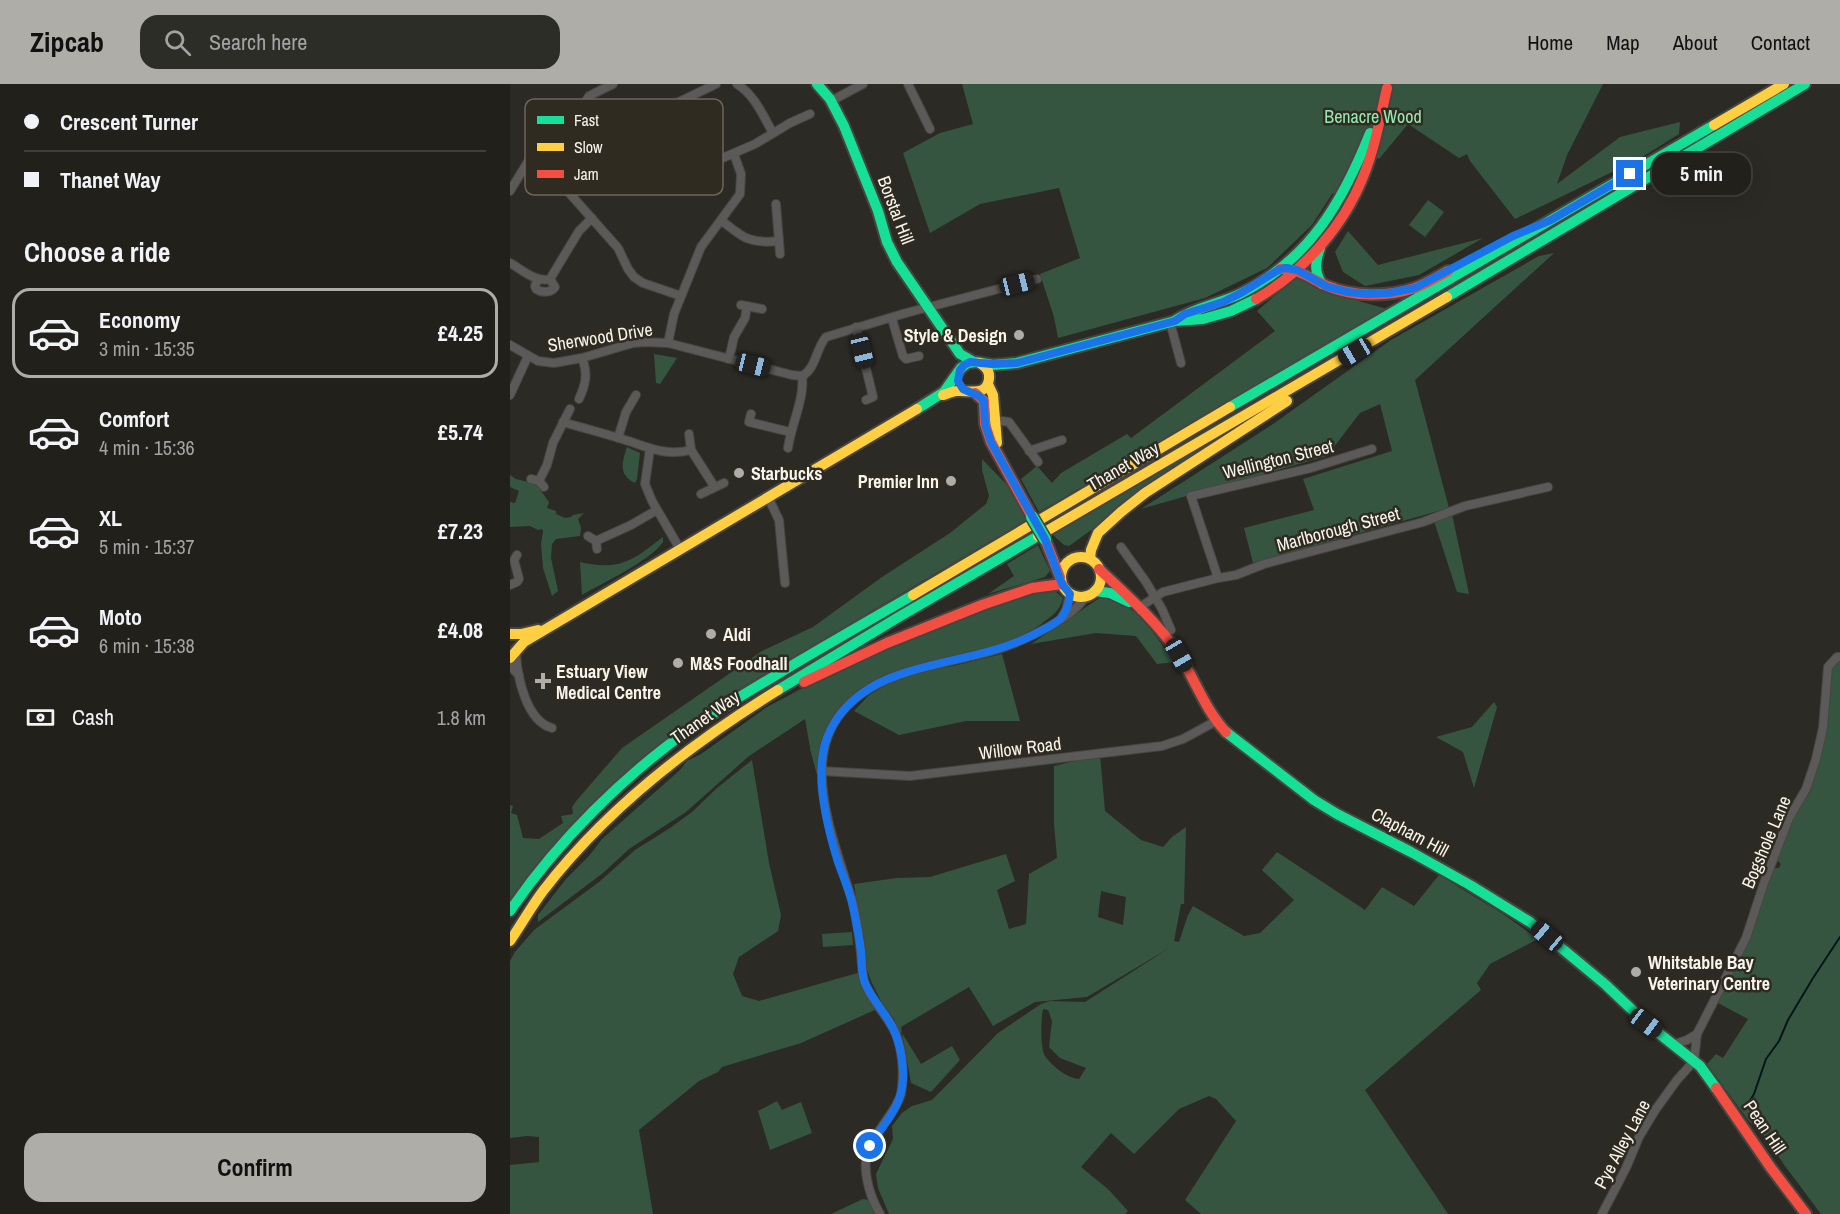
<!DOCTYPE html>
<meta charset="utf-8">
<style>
:root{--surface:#21201b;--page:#2d2d28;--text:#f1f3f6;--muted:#a2a3a3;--line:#3e3e3a;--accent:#afada7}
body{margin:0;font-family:"Archivo Narrow",sans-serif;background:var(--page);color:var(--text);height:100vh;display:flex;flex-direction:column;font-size:22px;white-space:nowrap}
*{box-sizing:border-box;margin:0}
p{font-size:20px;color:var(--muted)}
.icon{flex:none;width:33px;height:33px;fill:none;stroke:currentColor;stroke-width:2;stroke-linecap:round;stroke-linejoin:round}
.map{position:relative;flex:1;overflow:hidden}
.sheet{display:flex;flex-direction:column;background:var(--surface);width:510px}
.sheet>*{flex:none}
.banner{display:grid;align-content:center;height:132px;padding:0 24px;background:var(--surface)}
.end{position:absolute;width:27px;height:27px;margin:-14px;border:8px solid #1a73e8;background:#fff;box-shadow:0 0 0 3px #fff}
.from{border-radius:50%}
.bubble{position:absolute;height:42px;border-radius:18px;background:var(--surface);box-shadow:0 6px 24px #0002,0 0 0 2px var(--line);font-size:20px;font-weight:700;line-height:42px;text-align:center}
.car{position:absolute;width:18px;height:36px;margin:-18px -9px;border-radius:8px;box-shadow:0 0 4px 2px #0007;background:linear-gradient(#222 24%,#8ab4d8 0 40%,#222 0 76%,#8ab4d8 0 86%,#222 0)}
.banner b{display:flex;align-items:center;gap:21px;height:57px;font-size:22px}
.banner b+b{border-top:2px solid var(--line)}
.banner i{width:15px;height:15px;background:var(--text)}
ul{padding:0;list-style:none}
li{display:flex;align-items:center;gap:18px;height:90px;margin:0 12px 9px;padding:0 12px;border:3px solid transparent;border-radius:18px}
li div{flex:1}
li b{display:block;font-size:22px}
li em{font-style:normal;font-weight:700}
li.on{border-color:var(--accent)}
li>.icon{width:54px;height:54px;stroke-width:1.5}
h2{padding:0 24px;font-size:27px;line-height:72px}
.pay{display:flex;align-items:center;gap:15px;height:66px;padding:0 24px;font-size:22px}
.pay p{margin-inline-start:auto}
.cta{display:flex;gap:12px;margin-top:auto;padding:12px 24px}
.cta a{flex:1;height:69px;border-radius:18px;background:var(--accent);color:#111;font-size:24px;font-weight:700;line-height:69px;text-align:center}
header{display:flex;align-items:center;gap:36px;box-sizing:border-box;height:84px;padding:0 30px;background:var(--accent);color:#111}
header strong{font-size:28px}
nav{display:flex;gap:33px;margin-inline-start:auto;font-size:21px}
.search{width:420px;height:54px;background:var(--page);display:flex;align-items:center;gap:15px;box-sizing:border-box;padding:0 21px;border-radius:18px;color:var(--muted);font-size:22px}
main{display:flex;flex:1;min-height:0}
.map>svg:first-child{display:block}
.green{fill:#365540;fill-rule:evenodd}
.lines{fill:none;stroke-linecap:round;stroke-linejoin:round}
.stream{stroke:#04161a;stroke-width:2}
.street-casing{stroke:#474541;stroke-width:10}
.fast-casing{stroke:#474541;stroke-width:14}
.slow-casing{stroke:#474541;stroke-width:14}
.jam-casing{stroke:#474541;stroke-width:14}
.street{stroke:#5c5a59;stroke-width:8}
.fast{stroke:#16e098;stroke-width:10}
.slow{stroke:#ffcf43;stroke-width:10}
.jam{stroke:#f24e42;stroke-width:10}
.fast-bridge-casing{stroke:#474541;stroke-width:15;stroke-linecap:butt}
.fast-bridge{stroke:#16e098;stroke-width:12}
.route{stroke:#1a73e8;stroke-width:8}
.poi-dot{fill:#afada7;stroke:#2f2b20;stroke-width:2}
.labels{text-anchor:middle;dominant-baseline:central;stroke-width:5;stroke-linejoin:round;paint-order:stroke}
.park-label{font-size:18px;fill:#93ebb2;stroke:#2f2b20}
.street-label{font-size:18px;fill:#f6f4ed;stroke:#2f2b20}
.poi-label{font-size:18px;font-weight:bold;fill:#f6f4ed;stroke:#2f2b20;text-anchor:start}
.key{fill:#2f2b20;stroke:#6b675e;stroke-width:1.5}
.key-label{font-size:16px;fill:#f6f4ed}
</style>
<header>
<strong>Zipcab</strong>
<div class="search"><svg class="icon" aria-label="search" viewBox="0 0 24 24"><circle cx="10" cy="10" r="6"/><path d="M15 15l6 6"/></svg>Search here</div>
<nav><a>Home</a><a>Map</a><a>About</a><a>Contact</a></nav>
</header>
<main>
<section class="sheet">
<div class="banner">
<b><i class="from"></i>Crescent Turner</b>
<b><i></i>Thanet Way</b>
</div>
<h2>Choose a ride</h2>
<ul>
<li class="on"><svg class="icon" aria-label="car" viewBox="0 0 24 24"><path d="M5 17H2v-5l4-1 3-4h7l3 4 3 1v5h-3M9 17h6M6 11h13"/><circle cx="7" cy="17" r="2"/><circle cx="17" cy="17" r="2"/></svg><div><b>Economy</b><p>3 min · 15:35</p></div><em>£4.25</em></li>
<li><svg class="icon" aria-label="car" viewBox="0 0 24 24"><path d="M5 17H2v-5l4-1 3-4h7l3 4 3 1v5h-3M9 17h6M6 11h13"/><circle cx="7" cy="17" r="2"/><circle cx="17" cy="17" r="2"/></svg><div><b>Comfort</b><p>4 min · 15:36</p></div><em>£5.74</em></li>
<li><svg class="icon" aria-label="car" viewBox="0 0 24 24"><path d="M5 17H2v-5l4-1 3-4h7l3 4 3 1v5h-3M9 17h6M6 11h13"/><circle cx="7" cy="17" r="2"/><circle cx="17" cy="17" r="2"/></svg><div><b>XL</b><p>5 min · 15:37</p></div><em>£7.23</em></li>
<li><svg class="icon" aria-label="car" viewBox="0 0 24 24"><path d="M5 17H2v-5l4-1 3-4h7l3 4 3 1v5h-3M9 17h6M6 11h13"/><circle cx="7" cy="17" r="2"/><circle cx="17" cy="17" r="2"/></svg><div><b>Moto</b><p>6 min · 15:38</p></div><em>£4.08</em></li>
</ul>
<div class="pay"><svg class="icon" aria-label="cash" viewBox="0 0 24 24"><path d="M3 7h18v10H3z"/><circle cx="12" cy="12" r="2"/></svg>Cash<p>1.8 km</p></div>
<div class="cta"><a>Confirm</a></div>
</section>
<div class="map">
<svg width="1330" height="1130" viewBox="0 0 1330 1130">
<rect width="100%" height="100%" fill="#2c2a24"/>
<g class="green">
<polygon points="452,0 1093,0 1057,71 1047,100 1110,53 1170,38 1169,50 1129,75 1005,135 960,77 957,70 949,74 898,40 869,75 848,61 844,74 829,108 822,110 802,141 757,184 695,214 548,254 544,233 530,190 570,174 549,104 470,120 420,149 393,69 430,49 463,40"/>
<polygon points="918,116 934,128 915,153 899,141"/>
<polygon points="838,147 868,181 973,154 909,191 855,202 833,188 825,168"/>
<polygon points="1044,169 905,296 939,424 743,479 734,444 804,426 793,395 882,367 870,320 850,329 817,372 631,425 763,340 881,256 1029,172"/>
<polygon points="786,193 824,210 877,225 529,428 511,395 527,382 542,399 551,389 617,350 621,354 765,247 747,227"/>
<polygon points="144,270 167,274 150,300 146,299"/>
<polygon points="729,340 559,462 554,461 543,451"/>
<path d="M117 363 130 369 127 395 125 399C108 391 112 378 117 363Z"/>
<polygon points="472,375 499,403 516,436 204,620 153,658 0,826 0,721 3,722 1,729 7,731 13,754 29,755 53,739 51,732 63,730 62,723 67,716 112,664 252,567 303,543 372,493 440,449 476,420 479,412 472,386"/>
<polygon points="0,391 6,395 26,400 39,418 37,424 46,427 46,430 55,434 61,433 63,431 74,429 68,435 71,444 70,452 46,455 42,460 41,474 48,507 42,512 33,484 31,460 33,447 32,445 28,446 20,442 0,443 0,418 5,419 9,407 0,403"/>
<polygon points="942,430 959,510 947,508 924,437"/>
<path d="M153 453V458C140 477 94 498 72 511L70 478C110 487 122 477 153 453Z"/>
<polygon points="528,461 540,487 535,493 478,510 504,492 497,480"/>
<path d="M545 507 553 514C550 528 541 532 530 541 518 549 503 557 489 562 437 579 340 585 317 645 312 658 310 672 309 686L306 687 301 669 295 635 239 672 176 728 119 765 93 789 28 838V831L56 795 79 772 92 755 170 686 177 677 191 670 257 623 330 584 510 512Z"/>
<path d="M591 513C625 515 646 554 665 578L647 580 626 552 586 549 521 560Z"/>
<polygon points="492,570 510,637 456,637 389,651 344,627 359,611 383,597 423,585 443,582"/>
<polygon points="1330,577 1330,1130 1311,1130 1275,1082 1257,1055 1238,1036 1197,980 1206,970 1213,974 1238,935 1208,919 1237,860 1261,789 1264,784 1269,784 1271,780 1267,776 1283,734 1300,708 1305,685 1319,594 1322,582"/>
<polygon points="984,618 987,623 964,704 953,668 926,653 962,643"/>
<path d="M590 671 595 727 631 756 653 763 662 753 676 743 674 820H671L664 857 669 858 678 831 683 822 734 852 750 849 784 816 752 786 767 768 855 826 872 803 904 822 929 791 993 830 1028 855 980 880 967 899 971 906 855 1006 938 1130H691L675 1116 726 1037 706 1015 699 1012 669 1025 624 1070 601 1049 571 1083 599 1106 618 1127 615 1130H379L368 1104 366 1090 383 1055 382 1042 392 1029 402 1022 422 1016 488 949 531 920 540 917 575 918 661 863 577 913 525 918 483 942 459 903 391 943 392 949 411 980 442 962 450 976 421 1008 401 999 392 949 389 948 384 935 372 919 361 897 357 886 344 800 387 794 420 793 496 770 505 797 487 806 499 845 516 840 519 790 547 774 544 740V682ZM591 807 616 813 613 841 588 833ZM533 925 538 926 542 937 539 963 550 974 576 984 569 995C557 994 542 982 535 972 530 964 531 934 533 925Z"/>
<polygon points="242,676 259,779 271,831 268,847 229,873 223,890 232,912 249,917 351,888 367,925 291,959 212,983 208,988 189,997 129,1046 143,1130 0,1130 0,1081 29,1078 29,1053 17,1052 0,1054 0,877 5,868 24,846 89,798 125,766 160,744 182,728 207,704"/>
<polygon points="342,848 343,861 313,863 312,850"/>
<polygon points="267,1017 272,1026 291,1018 302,1049 260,1066 248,1027"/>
<polygon points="353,1115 359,1116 364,1130 321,1130"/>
</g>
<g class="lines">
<polyline class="stream" points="1236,1023 1244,1010 1256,975 1269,957 1278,936 1303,894 1330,853"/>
<g class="street-casing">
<g id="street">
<path d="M227 0C245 11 253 32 263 49"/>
<polyline points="398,0 420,45"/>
<polyline points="321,17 353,0"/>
<polyline points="73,22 79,12 103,0"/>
<polyline points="37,46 46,53"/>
<polyline points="103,50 206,0"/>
<polyline points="23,70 30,76 108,164 118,185 124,193 133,199 171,212"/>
<path d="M0 107 44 35C55 22 69 18 83 27L141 98 148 101H155L194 82 245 60 280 39 300 30"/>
<polyline points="266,120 270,170"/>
<path d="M211 136C233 154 240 160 269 157"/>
<path d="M0 179C11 185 26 199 40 195L69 147 82 134"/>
<path d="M28 195 25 202 26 205C32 209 41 209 45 203L40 195"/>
<polyline points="231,221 252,225"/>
<polyline points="382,235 393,272 396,275 409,272"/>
<polyline points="660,238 671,279"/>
<polyline points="346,243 363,313 356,316"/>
<polyline points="158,259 164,230 191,163 230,110 231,90 224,70"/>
<polyline points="0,261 28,277 44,279 72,274 123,259 135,258 158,259 282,291 292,292"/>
<polyline points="219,275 224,253 235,234 237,222"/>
<polyline points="0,311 18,272"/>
<path d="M69 315C76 300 78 289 72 274"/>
<polyline points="241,330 239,338 280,348"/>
<polyline points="484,336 499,338 528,378"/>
<path d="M53 338C73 344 93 349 112 355 136 362 155 373 181 366"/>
<polyline points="179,350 181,366 204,402"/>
<polyline points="108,354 116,328 126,311"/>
<path d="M278 364C281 341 295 314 292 292 306 285 306 264 316 253L396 229 527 195"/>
<polyline points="140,365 135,400 142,417 170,465"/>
<polyline points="519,367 552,356"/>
<polyline points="21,395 29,397 34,403"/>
<polyline points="29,397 37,381 43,359 60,325"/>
<polyline points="191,410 214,399"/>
<polyline points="258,413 269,436 275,499"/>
<polyline points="78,452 86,457 87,465"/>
<polyline points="86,457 121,441 147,426"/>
<polyline points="611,463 636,498 652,525 661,546"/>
<polyline points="708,494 681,412 801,384 862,365"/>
<polyline points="0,501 7,498 9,495 4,476 7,471"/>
<polyline points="631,527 633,521 653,508 708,494 726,491 754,480 913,438 955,422 1038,403"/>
<polyline points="552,533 556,526 560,510"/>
<path d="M6 569C7 592 16 637 42 644"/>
<polyline points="0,582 9,591"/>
<polyline points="311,687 400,692 652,662 673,655 708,636"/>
<polyline points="1165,960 1177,956 1187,950"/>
<path d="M370 1130C359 1111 350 1082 360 1060 364 1054 369 1047 373 1041 379 1032 388 1021 391 1010 394 993 393 972 388 956 382 934 361 919 354 897 352 888 352 879 351 870 349 852 347 833 342 816 316 733 274 636 383 593 412 582 444 577 475 569 503 562 561 537 576 512"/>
<polyline points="1092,1130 1116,1084 1129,1053 1146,1025 1167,996 1184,977 1187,950 1236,854 1254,799 1279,734 1296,705 1306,675 1313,644 1318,583 1327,573 1330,573"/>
</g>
</g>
<g class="fast-casing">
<g id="fast">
<polyline points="307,0 320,15 334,42 368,127 377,158 387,178 450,270 464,278"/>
<path d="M810 164C805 178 804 188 812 200"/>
<polyline points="937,213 1295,0"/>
<path d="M666 236C686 223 709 220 730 210 800 175 832 119 860 49"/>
<polyline points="720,323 1204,41"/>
<polyline points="407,325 434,308 451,284 458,279 466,278 483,281 507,279 665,237 693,235 721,227 746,215"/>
<polyline points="585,507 600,509 619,518"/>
<polyline points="268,606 387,534 528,452"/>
<polyline points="716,648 804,716 827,730 901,768 960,801 1020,838 1096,901 1136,939 1190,982 1206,1004"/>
<path d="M0 827C46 759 115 690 183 643 213 622 245 604 276 585 318 560 360 536 403 511"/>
</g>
</g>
<g class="slow-casing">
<g id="slow">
<polyline points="1204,41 1274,0"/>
<polyline points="478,300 483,311 487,359"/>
<path d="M433 311C438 310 442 307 447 307 459 306 477 313 479 295 480 287 476 283 470 279"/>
<polyline points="528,452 937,213"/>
<circle cx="571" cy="493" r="20"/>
<polyline points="580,475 581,466 588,449 611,428 635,409 777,317"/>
<polyline points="403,511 720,323"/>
<polyline points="0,550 11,550 28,546"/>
<polyline points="0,574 14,558 407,325"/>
<path d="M0 857C11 841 21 823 33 807 96 725 180 660 268 606"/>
</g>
</g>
<g class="jam-casing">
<g id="jam">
<path d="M770 185C789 184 801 195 817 202 844 213 877 213 905 204 916 200 927 193 938 187"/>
<path d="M746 215C793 188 833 143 853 93 865 64 870 34 877 4"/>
<polyline points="465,309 474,317 475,340 481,358 522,433"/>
<polyline points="535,455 550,493"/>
<path d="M589 485C617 511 647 538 668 569 685 595 695 626 716 648"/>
<polyline points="294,598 377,559 472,521 522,504 552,500"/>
<polyline points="1206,1004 1261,1084 1296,1130"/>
</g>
</g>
<use href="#street" class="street"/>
<use href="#fast" class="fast"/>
<use href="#slow" class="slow"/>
<use href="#jam" class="jam"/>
<g class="fast-bridge-casing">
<polyline id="fast-bridge" points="522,433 535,455"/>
</g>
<use href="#fast-bridge" class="fast-bridge"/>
</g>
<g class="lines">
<path class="route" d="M360 1062C369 1046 385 1030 390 1012 397 990 391 956 379 937 371 924 361 913 355 899 351 889 352 878 351 867 349 852 346 837 343 823 340 806 332 791 327 775 316 739 302 682 320 647 330 626 347 611 367 600 416 576 473 576 523 551 532 546 542 542 550 535 557 528 559 519 560 510L552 500 535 455 481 358 475 340 474 317 469 312 453 305 448 297 450 286 454 281 460 278 482 280 507 279 665 237 675 230 713 218 731 209 770 185 776 184 787 186 818 203 838 208 858 210 879 209 905 204 1003 152 1041 136 1120 90"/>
</g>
<g class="poi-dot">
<circle cx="509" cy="251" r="6"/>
<circle cx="229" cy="389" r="6"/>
<circle cx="441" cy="397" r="6"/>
<circle cx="201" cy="550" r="6"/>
<circle cx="168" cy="579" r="6"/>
<path d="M30 588h6v6h6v6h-6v6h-6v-6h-6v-6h6z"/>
<circle cx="1126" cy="888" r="6"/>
</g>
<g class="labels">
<g class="park-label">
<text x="863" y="32">Benacre Wood</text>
</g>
<g class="street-label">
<text transform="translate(386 126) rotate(69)">Borstal Hill</text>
<text transform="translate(90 253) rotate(-9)">Sherwood Drive</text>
<text transform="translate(768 375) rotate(-14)">Wellington Street</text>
<text transform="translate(613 382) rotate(-30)">Thanet Way</text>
<text transform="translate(828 445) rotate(-15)">Marlborough Street</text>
<text transform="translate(195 633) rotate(-35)">Thanet Way</text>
<text transform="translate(510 664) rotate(-7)">Willow Road</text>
<text transform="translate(900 748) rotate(28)">Clapham Hill</text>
<text transform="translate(1256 758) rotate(-67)">Bogshole Lane</text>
<text transform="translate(1255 1043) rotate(56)">Pean Hill</text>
<text transform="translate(1112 1060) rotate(-62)">Pye Alley Lane</text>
</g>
<g class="poi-label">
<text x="497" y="251" text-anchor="end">Style &amp; Design</text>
<text x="241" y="389">Starbucks</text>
<text x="429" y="397" text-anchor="end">Premier Inn</text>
<text x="213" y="550">Aldi</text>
<text x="180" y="579">M&amp;S Foodhall</text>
<text x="46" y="587">Estuary View<tspan x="46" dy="21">Medical Centre</tspan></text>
<text x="1138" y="878">Whitstable Bay<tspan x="1138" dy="21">Veterinary Centre</tspan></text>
</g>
</g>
<rect x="15" y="15" width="198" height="96" rx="9" class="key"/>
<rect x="27" y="32" width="27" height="8" fill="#16e098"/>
<rect x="27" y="59" width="27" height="8" fill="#ffcf43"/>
<rect x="27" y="86" width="27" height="8" fill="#f24e42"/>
<g class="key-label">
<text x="64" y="42">Fast</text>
<text x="64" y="69">Slow</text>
<text x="64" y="96">Jam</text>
</g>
</svg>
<i class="end from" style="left:360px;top:1062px"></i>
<i class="end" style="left:1120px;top:90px"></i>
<div class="bubble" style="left:1142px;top:69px;width:99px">5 min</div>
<i class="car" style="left:507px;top:200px;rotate:76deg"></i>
<i class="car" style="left:352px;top:267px;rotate:166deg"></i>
<i class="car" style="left:845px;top:268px;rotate:240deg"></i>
<i class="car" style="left:243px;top:281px;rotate:104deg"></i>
<i class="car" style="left:669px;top:571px;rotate:150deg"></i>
<i class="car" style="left:1037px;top:852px;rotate:310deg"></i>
<i class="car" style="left:1136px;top:939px;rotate:127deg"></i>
</div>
</main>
